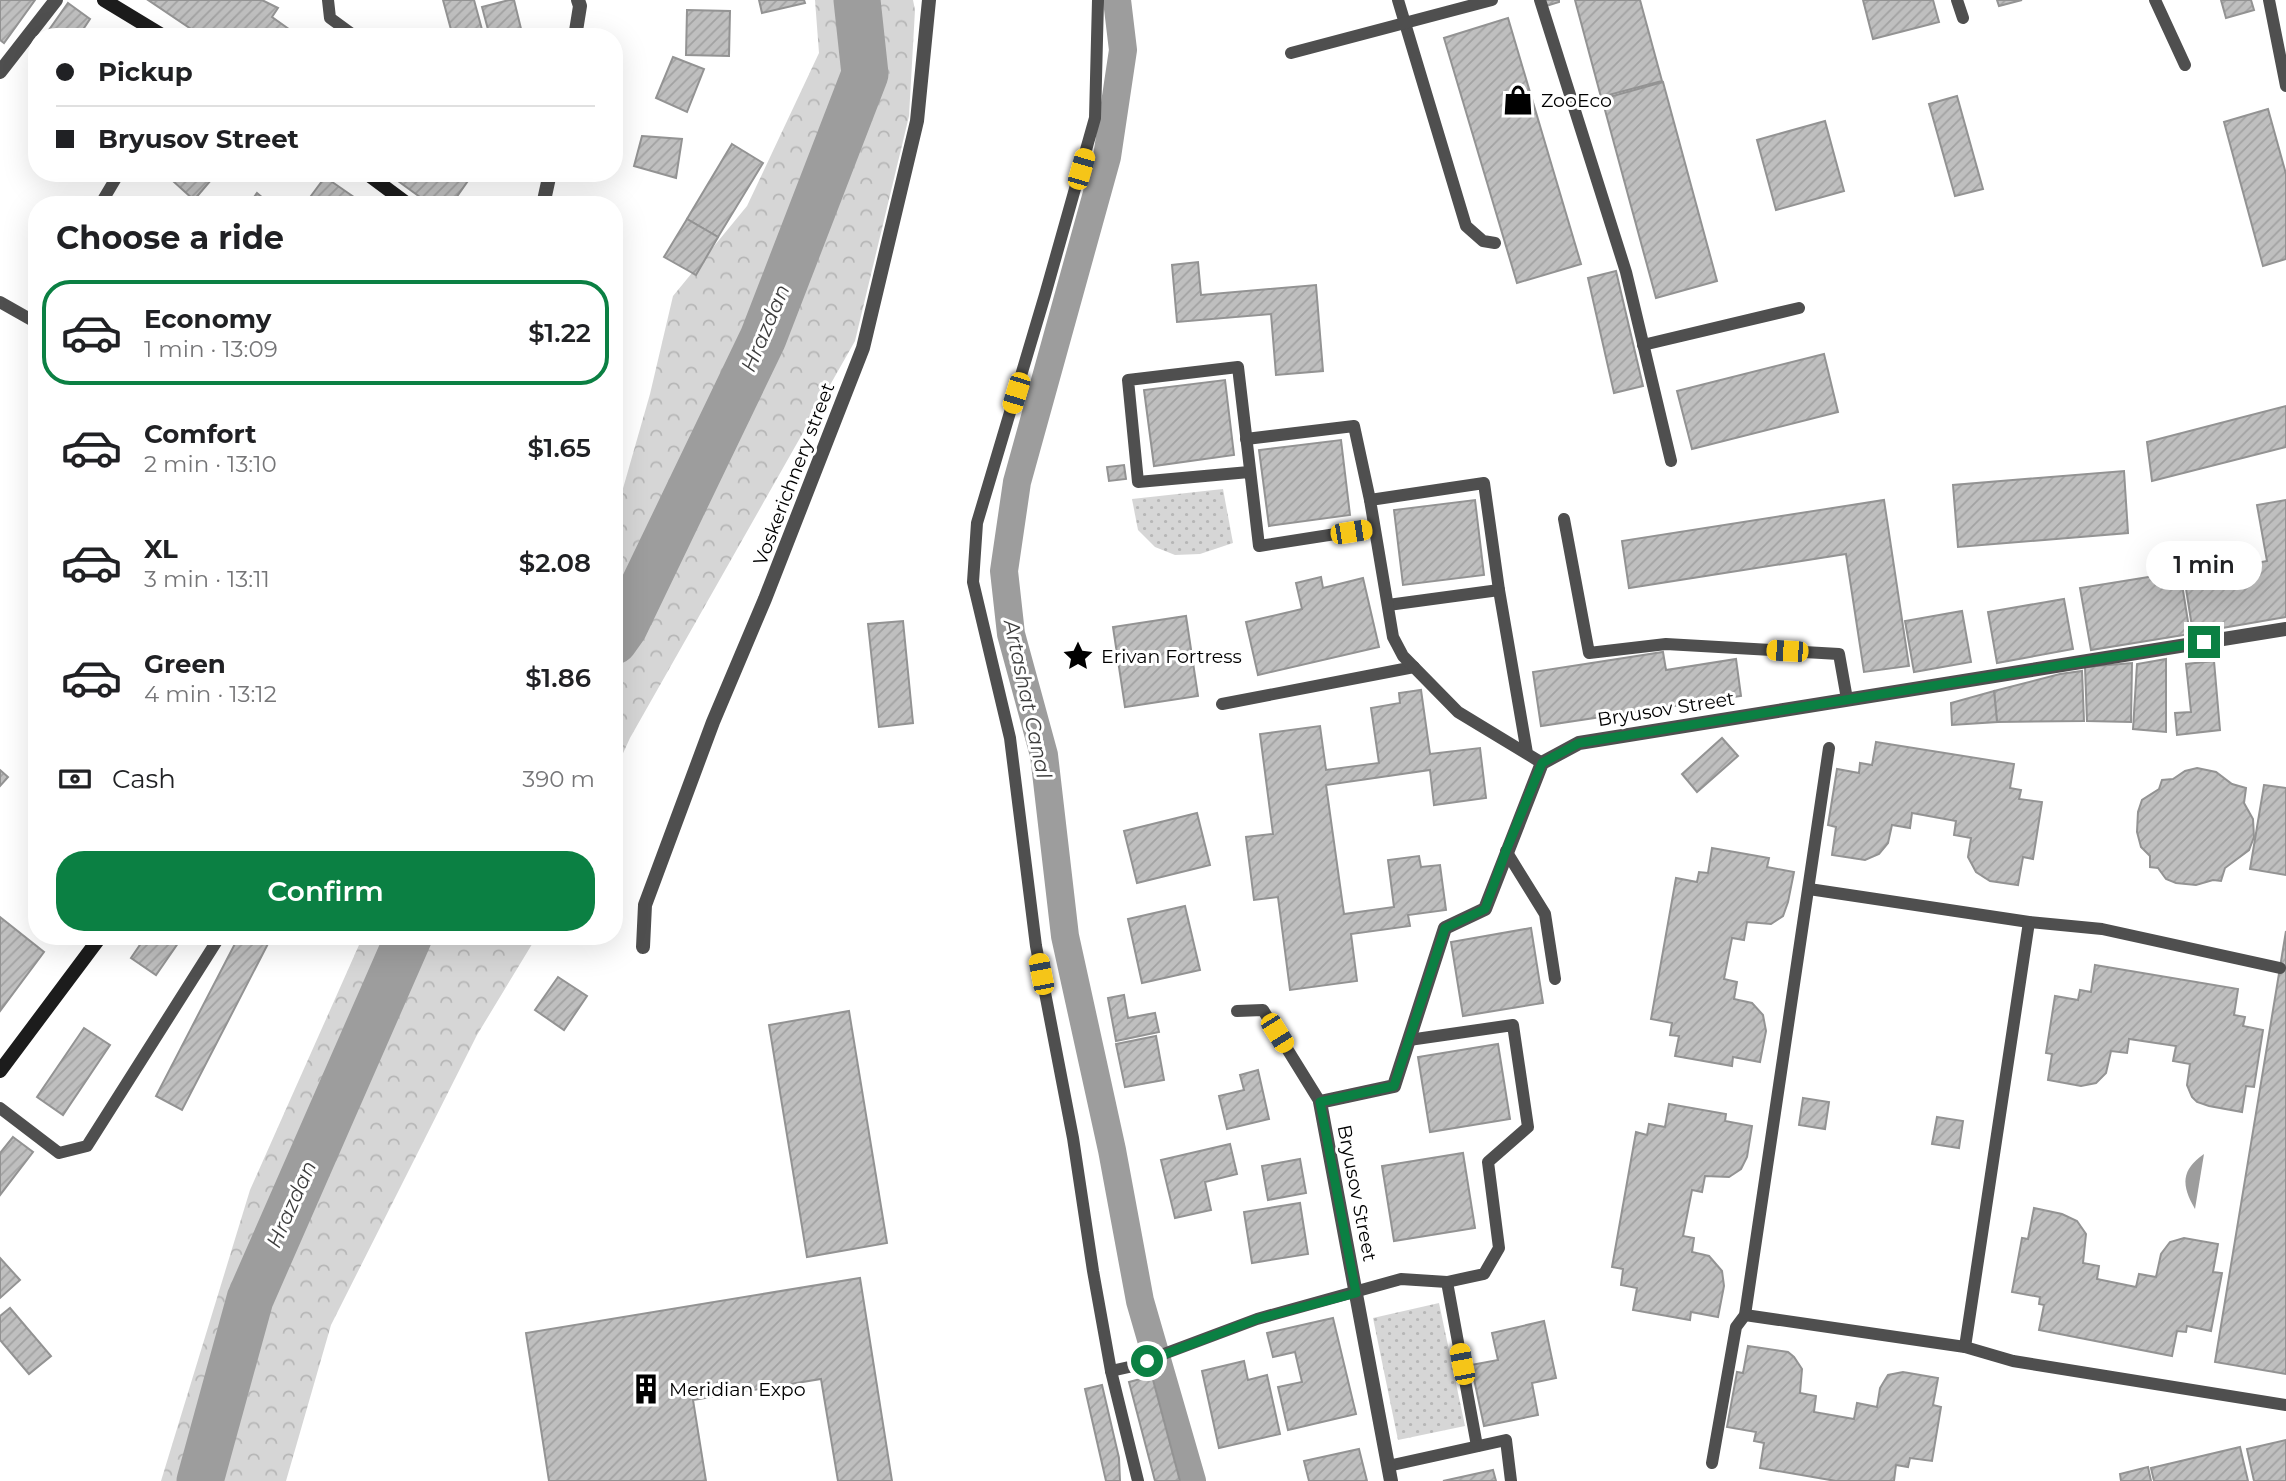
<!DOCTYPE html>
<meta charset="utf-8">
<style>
:root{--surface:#fff;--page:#f2f2f2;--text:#202124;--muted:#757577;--line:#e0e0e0;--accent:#0b8043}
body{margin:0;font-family:Montserrat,sans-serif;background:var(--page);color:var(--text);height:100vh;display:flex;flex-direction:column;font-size:26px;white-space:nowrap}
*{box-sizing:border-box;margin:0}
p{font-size:23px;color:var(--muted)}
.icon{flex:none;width:38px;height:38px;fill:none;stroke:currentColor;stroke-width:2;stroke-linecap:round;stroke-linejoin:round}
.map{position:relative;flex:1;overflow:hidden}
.drawer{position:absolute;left:28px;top:196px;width:595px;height:749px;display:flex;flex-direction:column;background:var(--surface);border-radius:28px;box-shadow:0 7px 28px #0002}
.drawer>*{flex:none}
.hud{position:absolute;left:28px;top:28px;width:595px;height:154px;border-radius:28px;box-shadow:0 7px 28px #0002;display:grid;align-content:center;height:154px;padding:0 28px;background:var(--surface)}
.end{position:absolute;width:32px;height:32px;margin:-16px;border:9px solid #0b8043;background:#fff;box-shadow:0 0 0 4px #fff}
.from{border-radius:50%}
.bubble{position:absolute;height:49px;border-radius:24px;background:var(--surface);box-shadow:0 7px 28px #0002;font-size:23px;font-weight:600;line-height:49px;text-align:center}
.car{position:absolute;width:21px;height:42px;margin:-21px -10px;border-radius:9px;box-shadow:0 0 5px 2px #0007;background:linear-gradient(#f5c518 24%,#345 0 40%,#f5c518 0 76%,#345 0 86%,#f5c518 0)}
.hud b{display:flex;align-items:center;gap:24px;height:66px;font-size:26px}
.hud b+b{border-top:2px solid var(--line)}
.hud i{width:18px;height:18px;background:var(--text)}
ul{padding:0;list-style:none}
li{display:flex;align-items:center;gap:21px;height:105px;margin:0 14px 10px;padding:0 14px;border:4px solid transparent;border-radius:28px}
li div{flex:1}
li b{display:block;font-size:26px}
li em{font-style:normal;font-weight:600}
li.active{border-color:var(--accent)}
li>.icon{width:63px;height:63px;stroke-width:1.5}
h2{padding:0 28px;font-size:32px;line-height:84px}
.pay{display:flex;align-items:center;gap:18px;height:77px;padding:0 28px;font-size:26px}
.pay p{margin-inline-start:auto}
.action{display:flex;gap:14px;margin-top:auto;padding:14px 28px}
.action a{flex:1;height:80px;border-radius:28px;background:var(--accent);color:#fff;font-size:28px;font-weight:600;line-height:80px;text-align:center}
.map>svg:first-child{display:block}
.forest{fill:url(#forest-crowns)}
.park{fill:url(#park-dots)}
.water{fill:#9d9d9d}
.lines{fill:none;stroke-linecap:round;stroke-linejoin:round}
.canal{stroke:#9d9d9d;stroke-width:28}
.river{stroke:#9d9d9d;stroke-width:47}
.building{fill:url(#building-hatch);stroke:#939393;stroke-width:2}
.lane{stroke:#4f4f4f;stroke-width:12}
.street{stroke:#4f4f4f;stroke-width:14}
.secondary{stroke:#1c1c1c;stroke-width:14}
.route{stroke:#0b8043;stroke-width:9}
.labels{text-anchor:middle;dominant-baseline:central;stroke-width:6;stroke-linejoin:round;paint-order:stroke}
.poi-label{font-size:19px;fill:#000;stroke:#fff;text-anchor:start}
.street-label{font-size:19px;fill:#000;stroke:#fff}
.water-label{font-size:21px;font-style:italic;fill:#3e3e3e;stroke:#fff}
</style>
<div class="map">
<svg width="2286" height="1481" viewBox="0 0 2286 1481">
<defs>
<pattern id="forest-crowns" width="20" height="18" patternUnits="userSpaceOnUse" patternTransform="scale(1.75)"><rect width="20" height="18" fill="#d6d6d6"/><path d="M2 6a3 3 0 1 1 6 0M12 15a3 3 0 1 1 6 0" fill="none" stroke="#b6b6b6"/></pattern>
<pattern id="park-dots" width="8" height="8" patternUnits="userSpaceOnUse" patternTransform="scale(1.75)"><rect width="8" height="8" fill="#d6d6d6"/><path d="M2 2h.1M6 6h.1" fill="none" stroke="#b6b6b6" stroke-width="1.8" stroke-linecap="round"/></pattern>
<pattern id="building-hatch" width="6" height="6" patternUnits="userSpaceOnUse" patternTransform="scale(1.75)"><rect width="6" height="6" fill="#bfbfbf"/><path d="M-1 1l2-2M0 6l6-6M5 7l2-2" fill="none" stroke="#a2a2a2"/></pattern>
</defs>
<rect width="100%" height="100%" fill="#fff"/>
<g class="forest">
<polygon points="815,0 913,0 915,10 909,116 855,341 630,738 614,773 614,520 650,394 673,296 747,206 819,53"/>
<polygon points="363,936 537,936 477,1035 331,1325 286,1481 161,1481 250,1190"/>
</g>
<g class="park">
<polygon points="1223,489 1233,543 1200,554 1175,555 1155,547 1138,530 1132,499"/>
<polygon points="1439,1303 1465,1426 1398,1440 1373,1318"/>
</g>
<path class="water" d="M2204 1154 2195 1209C2181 1185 2181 1170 2204 1154Z"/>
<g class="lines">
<polyline class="canal" points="1117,0 1123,50 1107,157 1017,482 1004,571 1011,634 1044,755 1065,936 1112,1150 1140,1301 1192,1481"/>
<g class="river">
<polyline points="614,641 624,627 763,338 865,74 857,0"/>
<polyline points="200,1481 250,1299 409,936"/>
</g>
</g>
<g class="building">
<polygon points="0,0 35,0 4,43 0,40"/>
<polygon points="148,0 262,0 278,8 272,17 300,37 203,37"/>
<polygon points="443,0 474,0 484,37 453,37"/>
<polygon points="509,0 514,0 523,37 490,37 482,7"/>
<polygon points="759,0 804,0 805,3 762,13"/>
<polygon points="1544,0 1559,0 1559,2 1546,6"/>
<polygon points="1575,0 1640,0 1662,81 1601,97"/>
<polygon points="1863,0 1933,0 1939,22 1873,39"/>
<polygon points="1997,0 2022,0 1999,6"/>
<polygon points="2221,0 2251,0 2254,10 2226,18"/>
<polygon points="68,3 90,19 78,37 44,37"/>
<polygon points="687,10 730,11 729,56 686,55"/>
<polygon points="1508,18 1581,264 1517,283 1444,38"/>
<polygon points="673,57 704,69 687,112 656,98"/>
<polygon points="1663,82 1717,281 1656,298 1602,99"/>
<polygon points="1957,96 1983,189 1955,196 1929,104"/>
<polygon points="2268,109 2286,174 2286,259 2263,266 2224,122"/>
<polygon points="1825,121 1844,191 1776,210 1757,140"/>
<polygon points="642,136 682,139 676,178 634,166"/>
<polygon points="732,144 763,163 718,237 687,219"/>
<polygon points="182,173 217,173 194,200 174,182"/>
<polygon points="387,173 470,173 472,175 451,205 431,205"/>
<polygon points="325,177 364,204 324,205 311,196"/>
<polygon points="257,193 271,205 248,205"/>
<polygon points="687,219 718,237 696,275 664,257"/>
<polygon points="1198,262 1201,295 1316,285 1323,371 1276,375 1271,314 1177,322 1172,265"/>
<polygon points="1616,271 1643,386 1614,393 1588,278"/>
<polygon points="1824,354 1838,412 1692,449 1677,391"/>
<polygon points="1225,380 1234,455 1154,466 1144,390"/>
<polygon points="2286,406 2286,447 2152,481 2147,442"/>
<polygon points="1341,440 1350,515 1269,526 1259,450"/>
<polygon points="1124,465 1126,479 1109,481 1107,467"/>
<polygon points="2124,471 2128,533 1958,547 1953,485"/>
<polygon points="1475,500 1484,575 1403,585 1394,510"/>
<polygon points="1884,500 1909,666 1864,672 1846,554 1629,588 1622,541"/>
<polygon points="2286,500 2286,617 2193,633 2184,576 2267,561 2257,505"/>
<polygon points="2180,572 2190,634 2091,650 2080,588"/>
<polygon points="1321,577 1323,588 1363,578 1379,647 1258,675 1246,622 1302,609 1296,583"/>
<polygon points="2064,599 2073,649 1997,663 1988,612"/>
<polygon points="1962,611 1971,662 1914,672 1905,621"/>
<polygon points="1186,616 1198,696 1125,707 1113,627"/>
<polygon points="903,621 913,723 879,727 868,624"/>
<polygon points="1663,652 1666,670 1736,659 1741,696 1541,726 1533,672"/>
<polygon points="2166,659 2166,732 2133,729 2137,664"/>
<polygon points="2214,661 2220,730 2177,735 2175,713 2191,712 2186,664"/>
<polygon points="2132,663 2131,722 2087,721 2085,667"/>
<polygon points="2082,671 2084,721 1997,722 1994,691 2060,674"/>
<polygon points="1421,690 1430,754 1480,748 1486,798 1434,805 1430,770 1326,785 1344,914 1394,907 1388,860 1419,856 1421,867 1440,865 1446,910 1408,915 1410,926 1351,934 1357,981 1290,990 1278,897 1254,900 1246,837 1273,834 1260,734 1320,726 1326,770 1379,763 1371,708 1400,703 1399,693"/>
<polygon points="1994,691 1997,722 1952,725 1951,703"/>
<polygon points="1722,738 1738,756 1697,792 1682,774"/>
<polygon points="1876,742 2014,764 2010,788 2021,790 2019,799 2042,802 2033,859 2023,857 2018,885 1990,881 1976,872 1968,857 1971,838 1954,835 1956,821 1912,813 1910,828 1892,825 1888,843 1879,854 1865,860 1832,855 1836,827 1828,825 1837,769 1859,773 1860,763 1872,765"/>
<polygon points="2197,768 2216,772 2232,784 2246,788 2244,803 2253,819 2254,837 2249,850 2225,868 2221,881 2213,880 2196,885 2176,883 2166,879 2158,868 2150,867 2150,856 2141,847 2137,832 2138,812 2142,800 2159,789 2162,780 2173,779 2185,771"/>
<polygon points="0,770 8,777 0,786"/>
<polygon points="2264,785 2286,788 2286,875 2250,869"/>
<polygon points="1197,813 1210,865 1137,883 1124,831"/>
<polygon points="1712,848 1769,858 1767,867 1794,872 1788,902 1783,916 1771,924 1747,922 1744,940 1732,938 1724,979 1737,982 1734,999 1752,1003 1763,1015 1766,1031 1760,1062 1733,1057 1732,1066 1675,1056 1679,1036 1670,1035 1672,1023 1651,1019 1676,878 1697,882 1699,872 1708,873"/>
<polygon points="1185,906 1200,970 1142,983 1128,919"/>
<polygon points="0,917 44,952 0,1011"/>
<polygon points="1531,928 1543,1003 1463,1016 1451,942"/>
<polygon points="2286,931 2286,1374 2215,1362"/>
<polygon points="146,936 183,936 156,975 131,958"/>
<polygon points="239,936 272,936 182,1110 156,1096"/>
<polygon points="2095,965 2238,989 2234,1015 2245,1017 2243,1026 2263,1030 2254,1087 2246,1086 2242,1112 2209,1106 2197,1102 2192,1097 2187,1085 2190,1064 2173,1061 2176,1046 2129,1039 2127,1053 2111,1051 2106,1073 2096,1083 2081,1086 2048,1080 2052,1054 2046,1053 2055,996 2078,1000 2080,990 2091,992"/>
<polygon points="558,977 587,996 564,1030 535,1010"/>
<polygon points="1124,995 1128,1018 1155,1013 1159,1032 1116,1041 1108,998"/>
<polygon points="849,1011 887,1243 807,1257 769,1025"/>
<polygon points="84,1028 110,1045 63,1115 37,1097"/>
<polygon points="1156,1036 1164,1080 1125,1087 1116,1044"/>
<polygon points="1498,1044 1510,1119 1430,1132 1418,1057"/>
<polygon points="1258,1070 1269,1119 1227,1129 1219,1096 1244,1090 1240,1075"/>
<polygon points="1803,1098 1829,1102 1825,1129 1799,1125"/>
<polygon points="1669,1104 1726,1114 1725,1121 1752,1126 1747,1157 1741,1169 1729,1177 1705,1176 1702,1192 1692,1190 1683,1236 1694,1238 1692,1252 1709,1256 1722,1271 1724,1286 1718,1317 1691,1312 1690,1320 1633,1310 1637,1288 1621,1285 1623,1269 1612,1267 1636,1132 1647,1135 1649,1124 1665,1127"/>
<polygon points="1937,1117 1963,1121 1959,1148 1932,1144"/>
<polygon points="13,1137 33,1152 0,1195 0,1153"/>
<polygon points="1230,1144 1237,1174 1205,1182 1211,1210 1175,1218 1161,1160"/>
<polygon points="1463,1153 1475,1228 1394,1241 1382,1166"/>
<polygon points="1300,1159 1306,1193 1268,1200 1262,1166"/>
<polygon points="1300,1203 1308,1254 1252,1263 1244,1212"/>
<polygon points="2034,1208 2062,1214 2077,1221 2086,1234 2083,1263 2099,1266 2097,1279 2136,1287 2139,1274 2156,1277 2161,1254 2170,1242 2184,1238 2218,1244 2213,1272 2222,1273 2211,1331 2187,1326 2186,1332 2177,1331 2172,1356 2039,1330 2044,1305 2039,1304 2040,1297 2012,1292 2022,1238 2028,1239"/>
<polygon points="0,1258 20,1280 0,1298"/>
<polygon points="860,1278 892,1481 838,1481 821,1379 693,1400 706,1481 549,1481 526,1333"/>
<polygon points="10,1308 51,1356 29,1374 0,1340 0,1316"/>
<polygon points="1333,1318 1356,1414 1288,1430 1278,1387 1302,1382 1295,1352 1273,1357 1267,1333"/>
<polygon points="1544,1321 1556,1378 1532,1383 1538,1415 1484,1426 1471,1365 1498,1360 1492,1333"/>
<polygon points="1748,1346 1788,1352 1794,1357 1802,1369 1800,1393 1816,1396 1814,1412 1854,1419 1857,1403 1877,1407 1880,1388 1888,1375 1903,1372 1938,1378 1933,1405 1941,1407 1932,1461 1910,1458 1908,1467 1896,1465 1894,1481 1836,1481 1760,1468 1764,1443 1754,1441 1756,1432 1727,1427 1737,1372 1743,1373"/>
<polygon points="1244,1361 1248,1380 1267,1375 1280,1434 1219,1448 1202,1371"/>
<polygon points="1152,1376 1180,1481 1155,1481 1129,1382"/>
<polygon points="1102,1385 1119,1458 1120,1481 1106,1481 1085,1389"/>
<polygon points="2286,1440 2286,1481 2254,1481 2247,1449"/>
<polygon points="2240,1447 2248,1481 2154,1481 2151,1468"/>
<polygon points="1359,1449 1367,1481 1309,1481 1304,1461"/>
<polygon points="2148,1467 2151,1481 2121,1481 2120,1474"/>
<polygon points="1493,1470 1496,1481 1443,1481"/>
</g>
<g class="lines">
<g class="lane">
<polyline points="328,0 330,18 356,37"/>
<polyline points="1098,0 1095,118 1045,295 977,523 973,582 1010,738 1036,946 1073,1138 1093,1271 1111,1371 1138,1481"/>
<polyline points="1398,0 1466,226 1483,241 1495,243"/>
<polyline points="1540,0 1626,272 1671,461"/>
<polyline points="1957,0 1963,18"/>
<polyline points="2155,0 2185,65"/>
<polyline points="2269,0 2286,86"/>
<polyline points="1291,53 1492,0"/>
<polyline points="100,205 119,173"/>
<polyline points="0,302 37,323"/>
<polyline points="1643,345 1799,308"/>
<polyline points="1246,439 1354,426 1370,500"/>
<polyline points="1249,472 1138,482 1128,380 1238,367 1259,546 1374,528"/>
<polyline points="1564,519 1589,653 1666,644 1839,654 1847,699"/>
<polyline points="1388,605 1499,590"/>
<polyline points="1222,704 1414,667"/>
<polyline points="1527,753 1499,590 1484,483 1370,500 1393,637 1403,656 1458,712 1542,763"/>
<polyline points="1506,851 1545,914 1555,979"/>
<polyline points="1809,889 2029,922 2102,929 2280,968"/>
<polyline points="1237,1011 1263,1010 1320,1102"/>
<polyline points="0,1108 59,1153 87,1146 220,936"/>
<polyline points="1447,1282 1477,1446"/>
<polyline points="1745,1315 1965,1347 2013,1361 2286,1405"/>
<polyline points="1965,1347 2029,922"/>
<polyline points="1111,1371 1129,1367 1257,1319 1401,1279 1447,1282 1484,1274 1499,1248 1488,1162 1528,1127 1513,1025 1409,1040"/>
<polyline points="1712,1463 1736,1327 1745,1315 1829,748"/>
<polyline points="1388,1466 1506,1440 1511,1481"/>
</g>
<g class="street">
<polyline points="575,37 580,6 578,0"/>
<polyline points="0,72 56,0"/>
<polyline points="543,205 550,173"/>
<polyline points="643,947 645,905 713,722 765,599 863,348 917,121 929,0"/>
<polyline points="1391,1481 1320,1102 1394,1086 1445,928 1485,909 1542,763 1579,743 2286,629"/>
</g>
<g class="secondary">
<polyline points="104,0 165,37"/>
<polyline points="366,173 409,205"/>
<polyline points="0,1071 101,936"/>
</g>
</g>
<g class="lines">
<polyline class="route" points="1147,1361 1257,1319 1356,1293 1320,1102 1394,1086 1445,928 1485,909 1506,851 1542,763 1579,743 2204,642"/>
</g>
<defs>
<g id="shop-bare" transform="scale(2.415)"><path d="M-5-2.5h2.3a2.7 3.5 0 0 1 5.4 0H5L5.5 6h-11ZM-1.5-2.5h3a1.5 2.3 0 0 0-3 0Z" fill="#000" stroke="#fff" stroke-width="2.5" paint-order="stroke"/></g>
<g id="sight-bare" transform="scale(2.415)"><path d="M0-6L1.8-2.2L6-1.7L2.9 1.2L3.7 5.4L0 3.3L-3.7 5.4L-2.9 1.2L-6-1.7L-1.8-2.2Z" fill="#000" stroke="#fff" stroke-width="2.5" paint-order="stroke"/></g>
<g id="building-bare" transform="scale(2.415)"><path d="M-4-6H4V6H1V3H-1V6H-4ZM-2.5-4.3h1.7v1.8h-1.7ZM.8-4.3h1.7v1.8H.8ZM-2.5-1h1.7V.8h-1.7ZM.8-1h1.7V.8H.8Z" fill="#000" stroke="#fff" stroke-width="2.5" paint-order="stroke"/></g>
</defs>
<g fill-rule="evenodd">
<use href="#shop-bare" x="1518" y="100"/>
<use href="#sight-bare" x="1078" y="656"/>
<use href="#building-bare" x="646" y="1389"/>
</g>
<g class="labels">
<g class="poi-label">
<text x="1541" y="100">ZooEco</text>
<text x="1101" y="656">Erivan Fortress</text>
<text x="669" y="1389">Meridian Expo</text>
</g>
<g class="street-label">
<text transform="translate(794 474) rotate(-69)">Voskerichnery street</text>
<text transform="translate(1666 709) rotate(-9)">Bryusov Street</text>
<text transform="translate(1357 1193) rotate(79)">Bryusov Street</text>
</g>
<g class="water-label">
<text transform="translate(765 328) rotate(-67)">Hrazdan</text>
<text transform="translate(1028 699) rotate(78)">Artashat Canal</text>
<text transform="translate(291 1204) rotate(-66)">Hrazdan</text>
</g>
</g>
</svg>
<i class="end from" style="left:1147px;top:1361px"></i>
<i class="end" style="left:2204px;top:642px"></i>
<div class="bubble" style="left:2146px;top:541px;width:116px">1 min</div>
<i class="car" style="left:1081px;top:169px;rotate:16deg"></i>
<i class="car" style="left:1016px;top:393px;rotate:197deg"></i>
<i class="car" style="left:1351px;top:532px;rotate:81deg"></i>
<i class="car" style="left:1787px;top:651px;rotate:273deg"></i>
<i class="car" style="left:1041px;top:974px;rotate:349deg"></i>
<i class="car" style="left:1277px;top:1033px;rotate:148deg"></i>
<i class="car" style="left:1462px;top:1364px;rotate:349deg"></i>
<div class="hud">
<b><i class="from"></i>Pickup</b>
<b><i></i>Bryusov Street</b>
</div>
<section class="drawer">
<h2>Choose a ride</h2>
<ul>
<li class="active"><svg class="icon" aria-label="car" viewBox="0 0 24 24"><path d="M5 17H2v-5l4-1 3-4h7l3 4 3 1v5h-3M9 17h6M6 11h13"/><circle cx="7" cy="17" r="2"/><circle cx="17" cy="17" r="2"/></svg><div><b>Economy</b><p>1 min · 13:09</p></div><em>$1.22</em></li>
<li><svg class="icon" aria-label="car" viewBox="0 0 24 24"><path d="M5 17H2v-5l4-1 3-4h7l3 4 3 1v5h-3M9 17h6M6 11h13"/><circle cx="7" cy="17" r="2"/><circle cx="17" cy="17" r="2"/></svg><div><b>Comfort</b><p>2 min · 13:10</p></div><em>$1.65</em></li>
<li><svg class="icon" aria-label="car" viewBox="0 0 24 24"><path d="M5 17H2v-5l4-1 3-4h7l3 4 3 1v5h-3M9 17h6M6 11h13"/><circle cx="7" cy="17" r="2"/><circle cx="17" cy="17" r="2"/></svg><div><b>XL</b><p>3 min · 13:11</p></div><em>$2.08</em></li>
<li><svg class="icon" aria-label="car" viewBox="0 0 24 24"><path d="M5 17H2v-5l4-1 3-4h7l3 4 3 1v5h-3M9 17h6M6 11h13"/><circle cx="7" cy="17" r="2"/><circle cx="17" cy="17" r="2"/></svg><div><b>Green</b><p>4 min · 13:12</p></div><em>$1.86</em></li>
</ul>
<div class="pay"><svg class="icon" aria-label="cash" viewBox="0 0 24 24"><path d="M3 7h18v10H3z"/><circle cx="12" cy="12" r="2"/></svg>Cash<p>390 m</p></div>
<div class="action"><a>Confirm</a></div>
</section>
</div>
